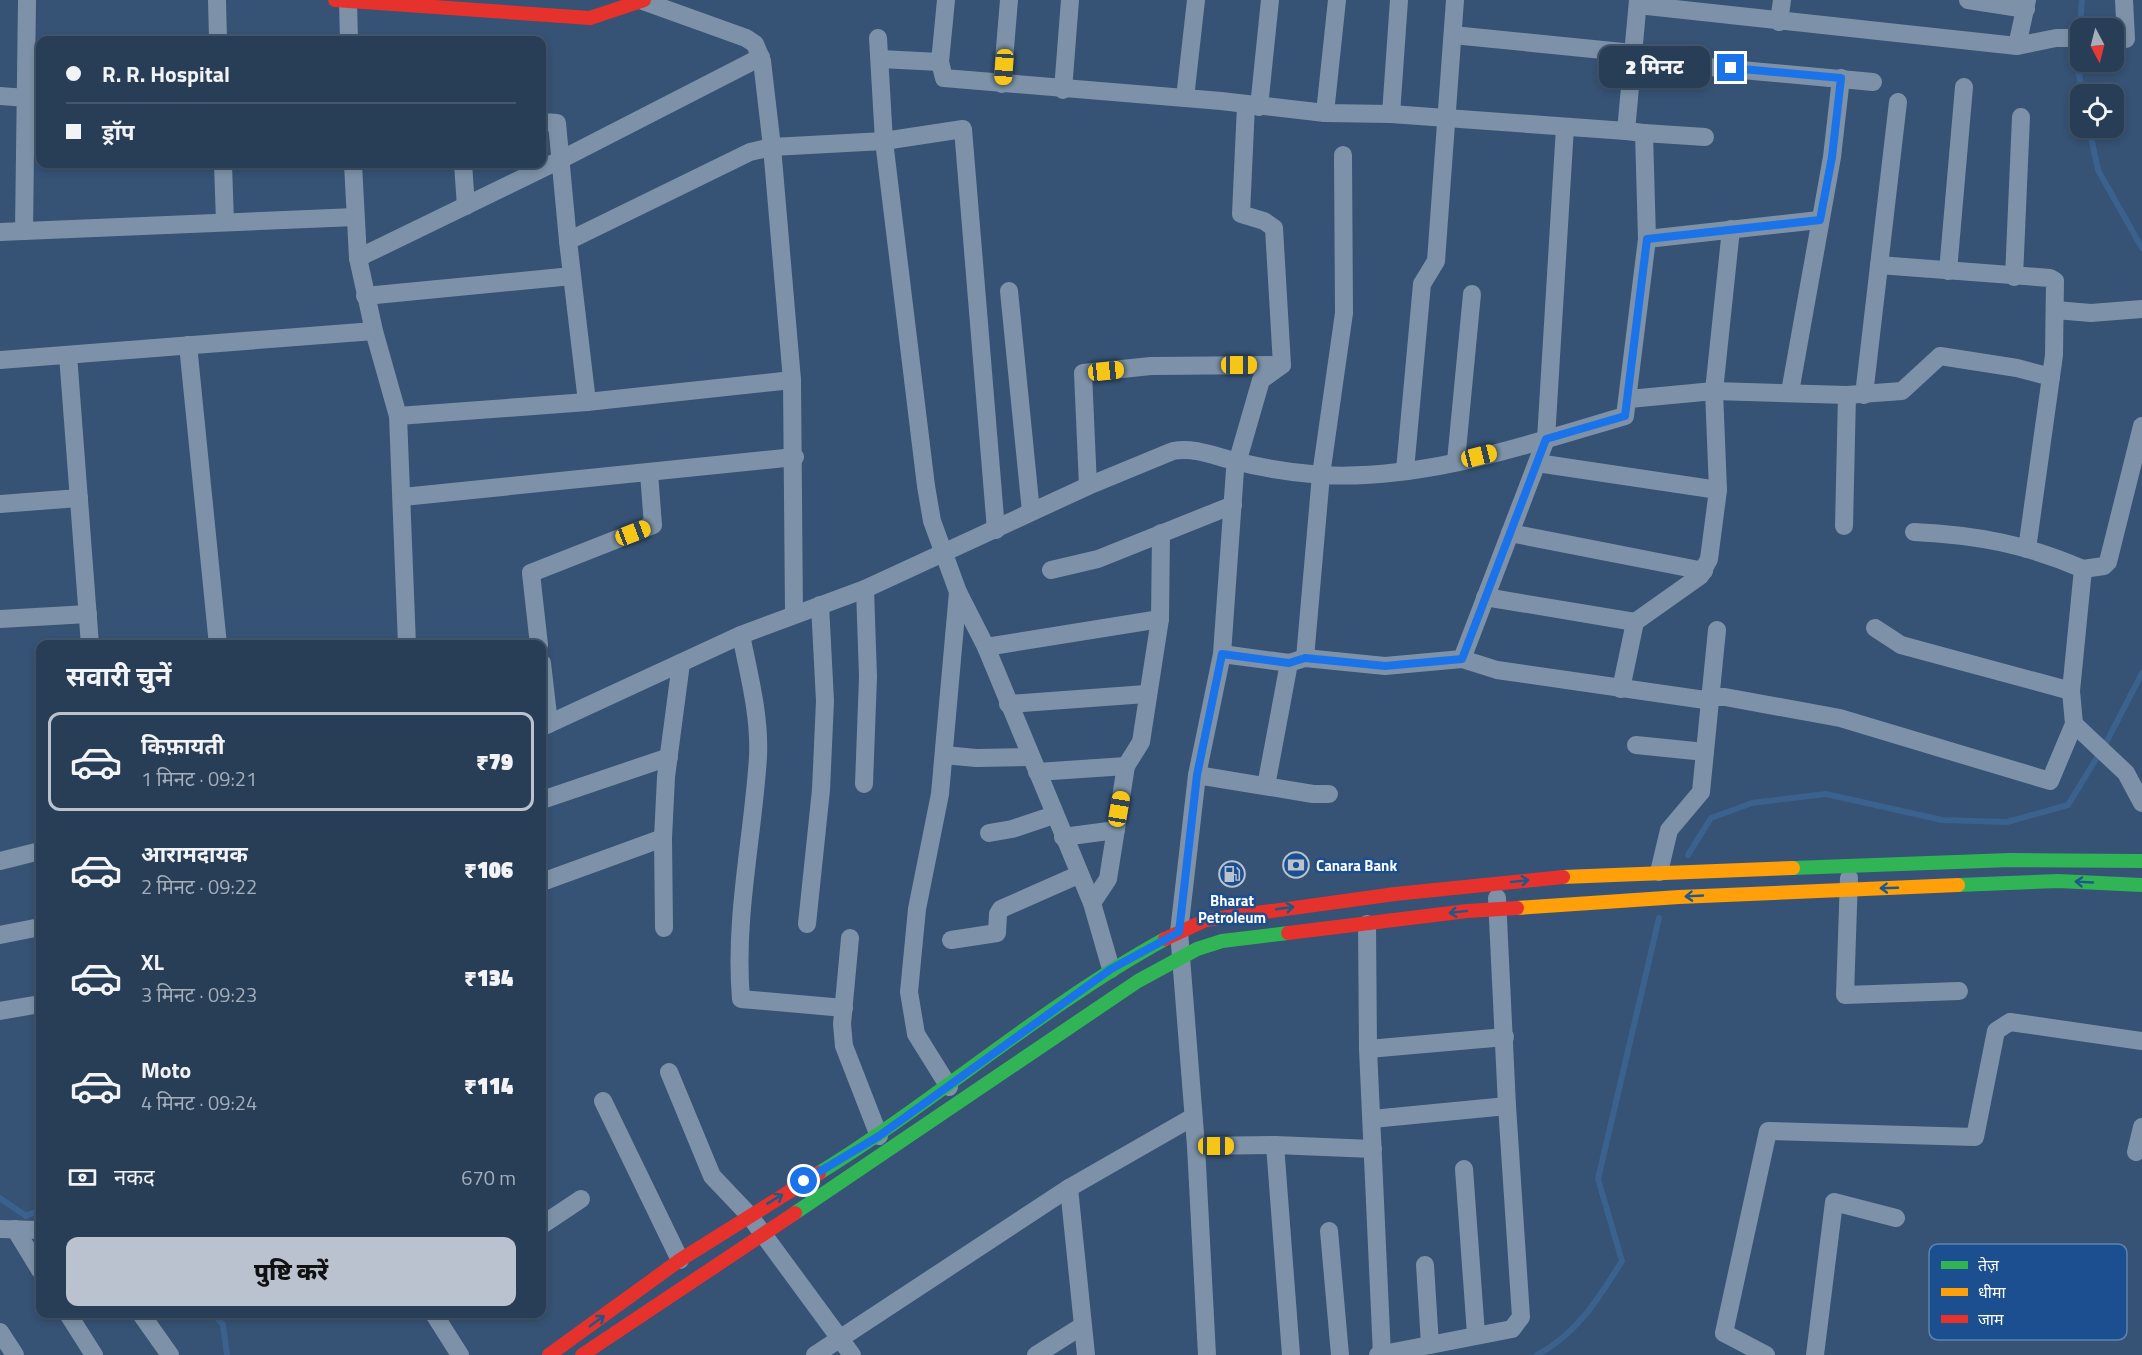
<!DOCTYPE html>
<html lang="hi">
<meta charset="utf-8">
<style>
:root{--surface:#283e57;--page:#30455d;--text:#f1f3f6;--muted:#a5aeba;--line:#44576d;--accent:#b9c2ce}
body{margin:0;font-family:"Titillium Web","Noto Sans Devanagari",sans-serif;background:var(--page);color:var(--text);height:100vh;display:flex;flex-direction:column;font-size:22px;white-space:nowrap}
*{box-sizing:border-box;margin:0}
p{font-size:20px;color:var(--muted)}
.icon{flex:none;width:33px;height:33px;fill:none;stroke:currentColor;stroke-width:2;stroke-linecap:round;stroke-linejoin:round}
.map{position:relative;flex:1;overflow:hidden}
.sheet{position:absolute;left:36px;top:640px;width:510px;height:678px;display:flex;flex-direction:column;background:var(--surface);border-radius:12px;box-shadow:0 3px 9px #0003,0 0 0 2px var(--line)}
.sheet>*{flex:none}
.top-card{position:absolute;left:36px;top:36px;width:510px;height:132px;border-radius:12px;box-shadow:0 3px 9px #0003,0 0 0 2px var(--line);display:grid;align-content:center;height:132px;padding:0 30px;background:var(--surface)}
.needle{width:39px;rotate:173deg}
.controls{position:absolute;left:2070px;top:18px;display:grid;gap:12px}
.controls a{display:grid;place-items:center;width:54px;height:54px;border-radius:12px;background:var(--surface);box-shadow:0 3px 9px #0003,0 0 0 2px var(--line);font-size:30px}
.end{position:absolute;width:27px;height:27px;margin:-14px;border:8px solid #1a73e8;background:#fff;box-shadow:0 0 0 3px #fff}
.from{border-radius:50%}
.bubble{position:absolute;height:42px;border-radius:12px;background:var(--surface);box-shadow:0 3px 9px #0003,0 0 0 2px var(--line);font-size:20px;font-weight:800;line-height:42px;text-align:center}
.car{position:absolute;width:18px;height:36px;margin:-18px -9px;border-radius:8px;box-shadow:0 0 4px 2px #0007;background:linear-gradient(#f5c518 24%,#345 0 40%,#f5c518 0 76%,#345 0 86%,#f5c518 0)}
.top-card b{display:flex;align-items:center;gap:21px;height:57px;font-size:22px}
.top-card b+b{border-top:2px solid var(--line)}
.top-card i{width:15px;height:15px;background:var(--text)}
ul{padding:0;list-style:none}
li{display:flex;align-items:center;gap:18px;height:99px;margin:0 12px 9px;padding:0 18px;border:3px solid transparent;border-radius:12px}
li div{flex:1}
li b{display:block;font-size:22px}
li em{font-style:normal;font-weight:800}
li.selected{border-color:var(--accent)}
li>.icon{width:54px;height:54px;stroke-width:1.5}
h2{padding:0 30px;font-size:27px;line-height:72px}
.pay{display:flex;align-items:center;gap:15px;height:66px;padding:0 30px;font-size:22px}
.pay p{margin-inline-start:auto}
.cta{display:flex;gap:12px;margin-top:auto;padding:12px 30px}
.cta a{flex:1;height:69px;border-radius:12px;background:var(--accent);color:#111;font-size:24px;font-weight:800;line-height:69px;text-align:center}
.map>svg:first-child{display:block}
.lines{fill:none;stroke-linecap:round;stroke-linejoin:round}
.stream{stroke:#3b618d;stroke-width:6}
.street{stroke:#7d92a8;stroke-width:18}
.fast{stroke:#30b455;stroke-width:14}
.slow{stroke:#ff9f0a;stroke-width:14}
.jam{stroke:#e5322d;stroke-width:14}
.oneway{stroke:#1d5989}
.route{stroke:#1a73e8;stroke-width:8}
.labels{text-anchor:middle;dominant-baseline:central;stroke-width:5;stroke-linejoin:round;paint-order:stroke}
.poi-label{font-size:15px;font-weight:bold;fill:#fff;stroke:#1b4f8f;text-anchor:start}
.key{fill:#1b4f8f;stroke:#5f84b1;stroke-width:1.5}
.key-label{font-size:16px;fill:#fff}
</style>
<div class="map">
<svg width="2142" height="1355" viewBox="0 0 2142 1355">
<rect width="100%" height="100%" fill="#365274"/>
<g class="lines">
<g class="stream">
<polyline points="2082,0 2077,65 2083,94"/>
<polyline points="2089,128 2098,170 2142,248"/>
<polyline points="1688,855 1711,818 1752,803 1826,794 1942,820 2007,822 2068,805 2107,741 2142,673"/>
<polyline points="0,1198 26,1216 40,1210"/>
<polyline points="214,1314 223,1325 227,1355"/>
<path d="M1537 1355C1577 1334 1599 1298 1622 1261L1598 1179 1659 918"/>
</g>
<g class="street">
<polyline points="217,0 218,40"/>
<polyline points="946,0 940,62 944,78 1221,101 1325,113 1391,114 1626,131"/>
<polyline points="1968,0 2026,9"/>
<polyline points="2124,0 2126,39"/>
<polyline points="348,1 349,40"/>
<polyline points="643,1 746,38 755,44 762,61 772,147 792,380 794,614"/>
<polyline points="1638,5 2017,46 2056,38 2080,38"/>
<polyline points="1779,22 1782,0"/>
<polyline points="1453,35 1633,53"/>
<polyline points="878,38 884,141 926,486 932,521 958,592 986,647 1092,903 1111,969"/>
<polyline points="2017,46 2027,0"/>
<polyline points="880,59 940,62"/>
<polyline points="1633,60 1873,82"/>
<polyline points="1002,84 1009,0"/>
<polyline points="1063,90 1070,0"/>
<polyline points="0,96 40,99"/>
<polyline points="1185,98 1196,0"/>
<polyline points="1259,107 1270,0"/>
<polyline points="1325,113 1337,0"/>
<polyline points="1391,114 1399,0"/>
<polyline points="542,122 557,123 568,241 587,402"/>
<polyline points="1644,133 1705,137"/>
<polyline points="223,164 225,222"/>
<polyline points="353,164 358,258 374,331 398,416 407,645"/>
<polyline points="463,164 466,206"/>
<polyline points="24,231 27,0"/>
<polyline points="0,232 355,217"/>
<polyline points="1647,239 1819,220"/>
<polyline points="568,241 750,152 772,147 884,141 963,129 996,530"/>
<polyline points="358,258 562,159 761,57"/>
<polyline points="1879,265 2050,278 2055,281 2054,355 2027,549"/>
<polyline points="1948,271 1964,87"/>
<polyline points="2014,277 2021,117"/>
<polyline points="1009,291 1031,512"/>
<polyline points="365,296 572,276"/>
<polyline points="2055,310 2091,313 2142,309"/>
<polyline points="188,345 218,645"/>
<polyline points="68,355 90,645"/>
<polyline points="0,360 374,331"/>
<polyline points="1790,392 1832,157 1841,78"/>
<polyline points="1864,395 1898,102"/>
<polyline points="1629,399 1714,391 1847,395 1902,391 1940,356 2017,368 2051,377"/>
<polyline points="398,416 587,402 792,380"/>
<polyline points="1456,461 1472,294"/>
<polyline points="1537,463 1718,490"/>
<polyline points="1405,470 1422,284 1436,261 1455,0"/>
<polyline points="1088,486 1083,373 1151,366 1282,365"/>
<polyline points="403,497 795,457"/>
<polyline points="0,504 79,498"/>
<polyline points="1844,526 1847,395"/>
<polyline points="1510,533 1704,571"/>
<polyline points="2083,569 2104,566 2108,562 2142,426"/>
<polyline points="1051,570 1098,559 1233,505"/>
<polyline points="1485,597 1635,622"/>
<polyline points="0,619 88,614"/>
<polyline points="1875,628 1901,645 2071,691"/>
<path d="M741 635C749 675 760 716 758 757 753 837 734 918 741 999L844 1008"/>
<polyline points="539,645 531,573 653,525 649,473"/>
<polyline points="986,647 1160,619"/>
<path d="M1222 654 1289 663 1305 658 1385 666 1462 659 1497 670 1705 700 1712 697H1725L1840 718 2050 781 2074 724 2071 691 2083 569C2026 544 1976 535 1914 532"/>
<polyline points="1305,658 1321,475 1344,313 1343,155"/>
<polyline points="1462,659 1546,439 1565,127"/>
<polyline points="542,663 549,724"/>
<polyline points="1621,689 1635,622 1700,576 1709,559 1718,490 1714,391 1731,229"/>
<polyline points="1008,704 1146,694"/>
<polyline points="2074,724 2126,773 2142,803"/>
<path d="M542 727 741 635 865 589 1088 486 1173 451C1195 447 1214 456 1235 461 1262 468 1294 473 1321 475 1424 481 1529 444 1625 416L1647 239 1644 133 1626 131 1638 0"/>
<polyline points="1636,745 1705,752"/>
<polyline points="944,755 976,758 1031,757"/>
<polyline points="1037,772 1126,766"/>
<polyline points="1197,775 1313,794 1329,794"/>
<polyline points="864,784 868,677 865,589"/>
<polyline points="1266,786 1289,663"/>
<polyline points="542,800 669,757"/>
<polyline points="989,833 1012,829 1054,815"/>
<polyline points="1063,837 1116,830"/>
<polyline points="0,861 40,851"/>
<polyline points="1659,872 1669,830 1701,792 1717,630"/>
<polyline points="1849,878 1845,995 1959,991"/>
<polyline points="542,882 663,838"/>
<polyline points="1092,903 1108,879 1126,766 1141,742 1160,619 1161,533"/>
<polyline points="807,924 821,790 825,701 820,605"/>
<polyline points="1367,924 1368,1049 1382,1355"/>
<polyline points="664,928 663,838 666,777 681,663"/>
<polyline points="0,935 40,927"/>
<polyline points="850,938 842,1024 844,1046 879,1136"/>
<polyline points="951,940 997,933 998,914 1001,909 1078,875"/>
<polyline points="0,1011 40,1004"/>
<polyline points="1368,1049 1505,1037"/>
<polyline points="669,1072 712,1176 749,1215 852,1355"/>
<polyline points="949,1087 916,1034 909,992 917,909 940,794 958,592"/>
<polyline points="603,1101 680,1260"/>
<polyline points="1372,1119 1507,1106"/>
<polyline points="1275,1145 1291,1355"/>
<polyline points="1196,1146 1275,1145 1373,1149"/>
<polyline points="2136,1152 2142,1127"/>
<polyline points="1464,1169 1476,1334"/>
<polyline points="1069,1188 1086,1355"/>
<polyline points="542,1225 581,1199"/>
<polyline points="0,1229 40,1230"/>
<polyline points="15,1229 40,1270"/>
<polyline points="1329,1231 1340,1355"/>
<polyline points="1425,1265 1430,1345"/>
<polyline points="68,1314 94,1355"/>
<polyline points="141,1314 170,1355"/>
<polyline points="434,1314 460,1355"/>
<polyline points="0,1332 15,1355"/>
<polyline points="815,1355 1069,1188 1193,1117"/>
<polyline points="1036,1355 1082,1326"/>
<polyline points="1207,1355 1196,1146 1179,932 1197,775 1222,654 1235,470 1261,380 1282,365 1274,228 1264,221 1241,214 1246,105"/>
<polyline points="1378,1355 1512,1329 1521,1317 1507,1106 1497,898"/>
<polyline points="1766,1355 1724,1333 1768,1131 1975,1137 1996,1031 2010,1022 2142,1041"/>
<polyline points="1815,1355 1834,1202 1896,1218"/>
</g>
<g class="fast">
<polyline points="1793,868 2010,860 2142,861"/>
<polyline points="1958,885 2058,881 2142,885"/>
<path d="M819 1173C937 1100 1043 1006 1165 939"/>
<polyline points="795,1213 1138,981 1197,949 1222,941 1288,933"/>
</g>
<g class="slow">
<polyline points="1563,877 1793,868"/>
<polyline points="1517,908 1679,897 1958,885"/>
</g>
<g class="jam">
<polyline points="335,0 590,18 644,0"/>
<polyline points="1288,933 1467,911 1517,908"/>
<polyline points="1165,939 1206,920 1395,894 1563,877"/>
<polyline points="549,1355 680,1260 819,1173"/>
<polyline points="582,1355 795,1213"/>
</g>
</g>
<defs><path id="oneway-shaft" d="M-6 0H5M1.5-3L5.5 0L1.5 3" fill="none" stroke-width="1.6" stroke-linecap="round" stroke-linejoin="round" transform="scale(1.5)"/></defs>
<g class="oneway">
<use href="#oneway-shaft" transform="translate(1520 881) rotate(-6)"/>
<use href="#oneway-shaft" transform="translate(2084 882) rotate(-177)"/>
<use href="#oneway-shaft" transform="translate(1889 888) rotate(178)"/>
<use href="#oneway-shaft" transform="translate(1694 896) rotate(177)"/>
<use href="#oneway-shaft" transform="translate(1285 908) rotate(-8)"/>
<use href="#oneway-shaft" transform="translate(1458 912) rotate(173)"/>
<use href="#oneway-shaft" transform="translate(775 1199) rotate(-31)"/>
<use href="#oneway-shaft" transform="translate(597 1321) rotate(-36)"/>
</g>
<g class="lines">
<polyline class="route" points="804,1181 879,1136 1111,969 1179,932 1197,775 1222,654 1289,663 1305,658 1385,666 1462,659 1546,439 1625,416 1647,239 1820,220 1832,157 1841,78 1731,68"/>
</g>
<defs>
<g id="bank-ring" transform="scale(1.35)"><circle r="9.5" fill="#1b4f8f" stroke="#b9c2ce" stroke-width="1.5"/><path d="M-6-4H6V4H-6ZM0-2.3a2.3 2.3 0 1 0 0 4.6a2.3 2.3 0 1 0 0-4.6Z" fill="#b9c2ce"/></g>
<g id="fuel-ring" transform="scale(1.35)"><circle r="9.5" fill="#1b4f8f" stroke="#b9c2ce" stroke-width="1.5"/><path d="M-5.5-6h7V0h2V4h1.3V-2.5L3-4.5l.8-.8L6-3V5H2.5V1h-1V6h-7ZM-4.2-4.7v3.2H.2V-4.7Z" fill="#b9c2ce"/></g>
</defs>
<g fill-rule="evenodd">
<use href="#bank-ring" x="1296" y="865"/>
<use href="#fuel-ring" x="1232" y="874"/>
</g>
<g class="labels">
<g class="poi-label">
<text x="1316" y="865">Canara Bank</text>
<text x="1232" y="900" text-anchor="middle">Bharat<tspan x="1232" dy="17">Petroleum</tspan></text>
</g>
</g>
<rect x="1929" y="1244" width="198" height="96" rx="9" class="key"/>
<rect x="1941" y="1261" width="27" height="8" fill="#30b455"/>
<rect x="1941" y="1288" width="27" height="8" fill="#ff9f0a"/>
<rect x="1941" y="1315" width="27" height="8" fill="#e5322d"/>
<g class="key-label">
<text x="1978" y="1271">तेज़</text>
<text x="1978" y="1298">धीमा</text>
<text x="1978" y="1325">जाम</text>
</g>
</svg>
<div class="controls">
<a><svg class="needle" viewBox="-14 -14 28 28"><path d="M0-13l5 13h-10z" fill="#e53935"/><path d="M0 13l5-13h-10z" fill="#a5aeba"/></svg></a>
<a><svg class="icon" aria-label="locate" viewBox="0 0 24 24"><circle cx="12" cy="12" r="6"/><path d="M12 2v4M12 18v4M2 12h4M18 12h4"/></svg></a>
</div>
<i class="end from" style="left:804px;top:1181px"></i>
<i class="end" style="left:1731px;top:68px"></i>
<div class="bubble" style="left:1599px;top:46px;width:111px">2 मिनट</div>
<i class="car" style="left:1004px;top:67px;rotate:184deg"></i>
<i class="car" style="left:1239px;top:365px;rotate:90deg"></i>
<i class="car" style="left:1106px;top:371px;rotate:84deg"></i>
<i class="car" style="left:1479px;top:456px;rotate:76deg"></i>
<i class="car" style="left:633px;top:533px;rotate:69deg"></i>
<i class="car" style="left:1119px;top:809px;rotate:10deg"></i>
<i class="car" style="left:1216px;top:1146px;rotate:90deg"></i>
<div class="top-card">
<b><i class="from"></i>R. R. Hospital</b>
<b><i></i>ड्रॉप</b>
</div>
<section class="sheet">
<h2>सवारी चुनें</h2>
<ul>
<li class="selected"><svg class="icon" aria-label="car" viewBox="0 0 24 24"><path d="M5 17H2v-5l4-1 3-4h7l3 4 3 1v5h-3M9 17h6M6 11h13"/><circle cx="7" cy="17" r="2"/><circle cx="17" cy="17" r="2"/></svg><div><b>किफ़ायती</b><p>1 मिनट · 09:21</p></div><em>₹79</em></li>
<li><svg class="icon" aria-label="car" viewBox="0 0 24 24"><path d="M5 17H2v-5l4-1 3-4h7l3 4 3 1v5h-3M9 17h6M6 11h13"/><circle cx="7" cy="17" r="2"/><circle cx="17" cy="17" r="2"/></svg><div><b>आरामदायक</b><p>2 मिनट · 09:22</p></div><em>₹106</em></li>
<li><svg class="icon" aria-label="car" viewBox="0 0 24 24"><path d="M5 17H2v-5l4-1 3-4h7l3 4 3 1v5h-3M9 17h6M6 11h13"/><circle cx="7" cy="17" r="2"/><circle cx="17" cy="17" r="2"/></svg><div><b>XL</b><p>3 मिनट · 09:23</p></div><em>₹134</em></li>
<li><svg class="icon" aria-label="car" viewBox="0 0 24 24"><path d="M5 17H2v-5l4-1 3-4h7l3 4 3 1v5h-3M9 17h6M6 11h13"/><circle cx="7" cy="17" r="2"/><circle cx="17" cy="17" r="2"/></svg><div><b>Moto</b><p>4 मिनट · 09:24</p></div><em>₹114</em></li>
</ul>
<div class="pay"><svg class="icon" aria-label="cash" viewBox="0 0 24 24"><path d="M3 7h18v10H3z"/><circle cx="12" cy="12" r="2"/></svg>नकद<p>670 m</p></div>
<div class="cta"><a>पुष्टि करें</a></div>
</section>
</div>
